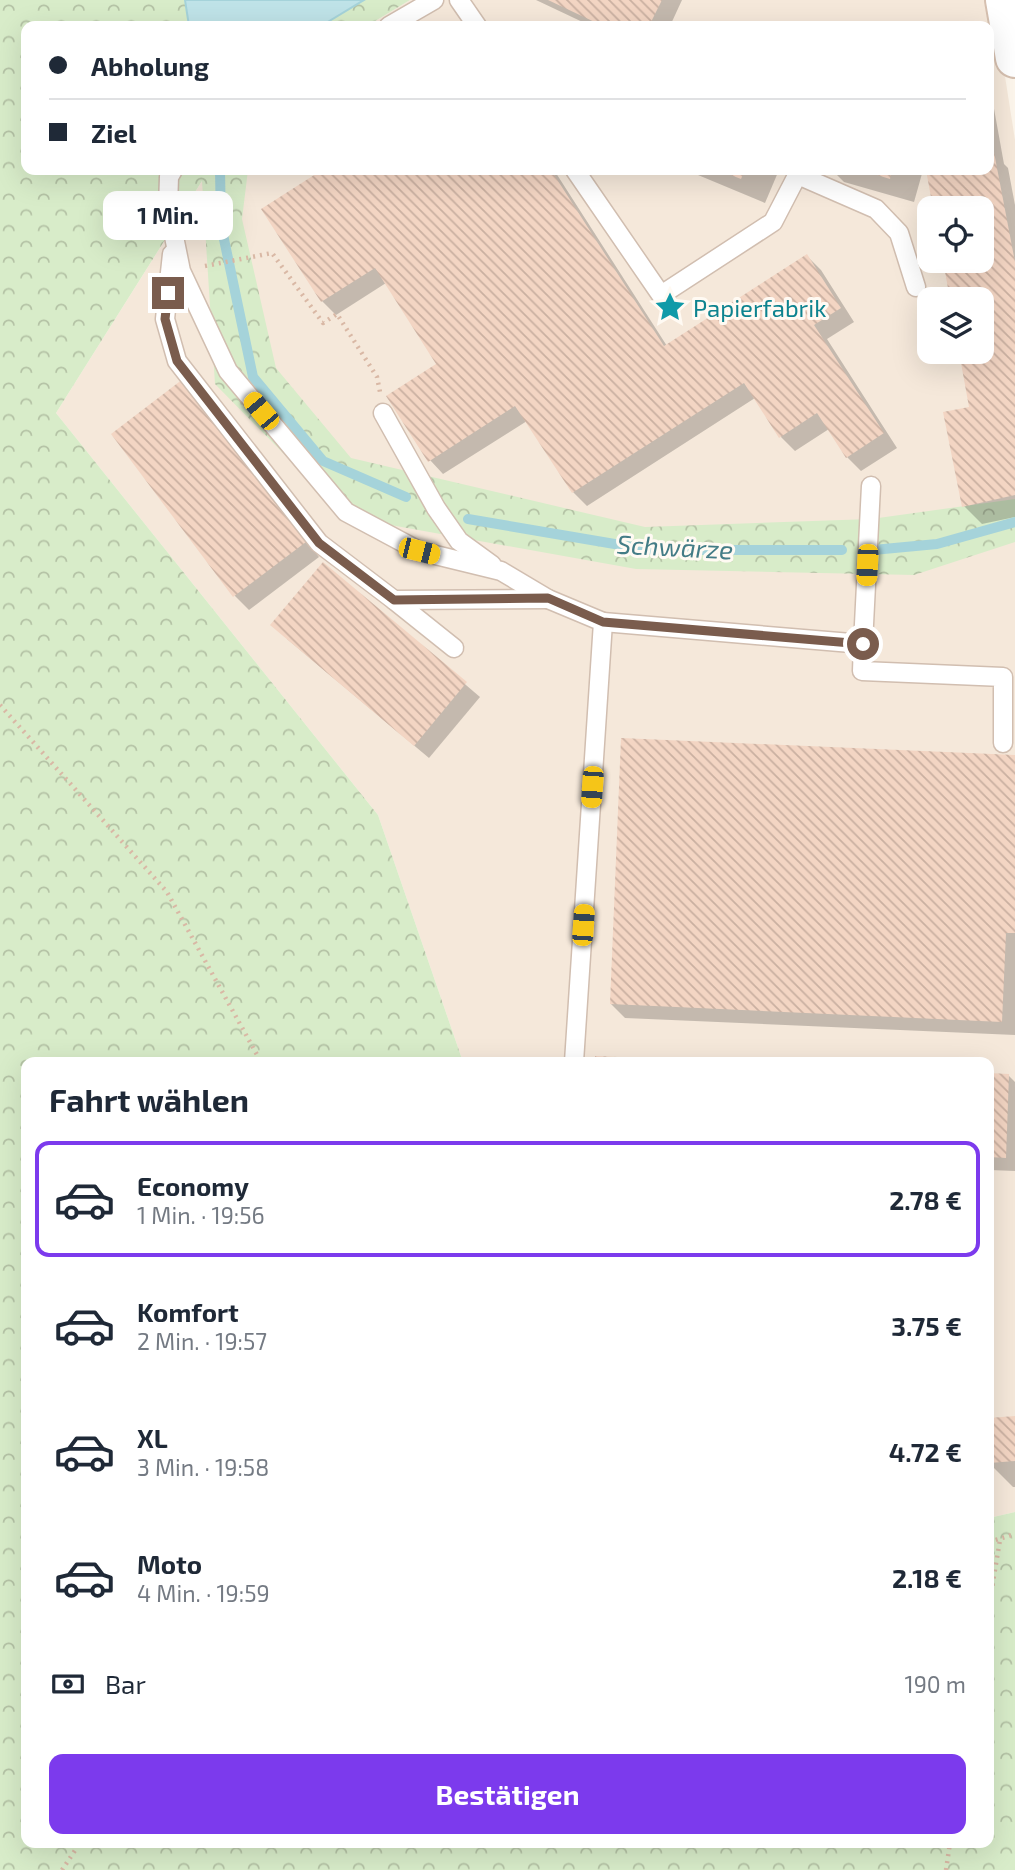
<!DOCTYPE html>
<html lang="de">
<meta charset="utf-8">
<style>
:root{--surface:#fff;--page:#f2f2f3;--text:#1f2937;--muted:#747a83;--line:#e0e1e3;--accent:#7c3aed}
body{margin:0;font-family:"Exo 2",sans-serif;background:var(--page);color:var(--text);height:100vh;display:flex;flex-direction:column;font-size:26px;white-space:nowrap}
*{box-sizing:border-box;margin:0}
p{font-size:23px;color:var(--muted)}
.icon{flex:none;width:38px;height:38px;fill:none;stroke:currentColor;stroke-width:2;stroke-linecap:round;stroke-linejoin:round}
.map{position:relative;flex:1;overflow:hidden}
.sheet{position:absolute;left:21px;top:1057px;width:973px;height:791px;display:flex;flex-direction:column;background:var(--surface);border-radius:14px;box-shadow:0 7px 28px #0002}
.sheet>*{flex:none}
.top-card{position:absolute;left:21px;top:21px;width:973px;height:154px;border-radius:14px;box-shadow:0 7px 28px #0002;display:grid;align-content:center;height:154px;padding:0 28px;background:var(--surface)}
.controls{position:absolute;left:917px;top:196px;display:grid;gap:14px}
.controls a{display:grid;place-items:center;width:77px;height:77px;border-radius:14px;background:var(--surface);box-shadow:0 7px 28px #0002;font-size:35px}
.end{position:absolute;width:32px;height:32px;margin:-16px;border:9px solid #7a5c4d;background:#fff;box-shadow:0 0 0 4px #fff}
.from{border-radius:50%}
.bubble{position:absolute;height:49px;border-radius:14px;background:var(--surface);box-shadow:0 7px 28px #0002;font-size:23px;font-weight:700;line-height:49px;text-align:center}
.car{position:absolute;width:21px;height:42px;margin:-21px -10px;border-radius:9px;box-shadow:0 0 5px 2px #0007;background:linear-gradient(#f5c518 24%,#345 0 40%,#f5c518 0 76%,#345 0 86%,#f5c518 0)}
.top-card b{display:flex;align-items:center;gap:24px;height:66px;font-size:26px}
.top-card b+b{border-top:2px solid var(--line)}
.top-card i{width:18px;height:18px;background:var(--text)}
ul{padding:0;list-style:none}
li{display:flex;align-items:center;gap:21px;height:116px;margin:0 14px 10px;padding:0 14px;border:4px solid transparent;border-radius:14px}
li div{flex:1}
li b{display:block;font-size:26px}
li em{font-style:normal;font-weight:700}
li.current{border-color:var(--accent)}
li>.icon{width:63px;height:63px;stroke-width:1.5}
h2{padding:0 28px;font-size:32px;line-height:84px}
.pay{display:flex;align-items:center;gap:18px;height:77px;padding:0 28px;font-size:26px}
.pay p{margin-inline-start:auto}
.action{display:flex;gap:14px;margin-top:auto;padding:14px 28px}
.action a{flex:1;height:80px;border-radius:14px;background:var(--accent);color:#fff;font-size:28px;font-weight:700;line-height:80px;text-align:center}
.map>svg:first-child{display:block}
.residential{fill:#f5e8da;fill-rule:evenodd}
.forest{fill:url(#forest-crowns)}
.water{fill:#bfe3e8;stroke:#a5d3da;stroke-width:2}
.shadow{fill:#0003}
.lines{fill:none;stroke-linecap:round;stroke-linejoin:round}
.stream{stroke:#a5d3da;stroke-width:10}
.building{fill:url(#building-back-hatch)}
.service-casing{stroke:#d1beb0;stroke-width:21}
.secondary-casing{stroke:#d6c0b0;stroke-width:42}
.path{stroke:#d9b8a5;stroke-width:4.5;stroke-dasharray:2 5;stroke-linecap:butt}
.service{stroke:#fff;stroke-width:18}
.secondary{stroke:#fff;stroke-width:38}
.route{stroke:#7a5c4d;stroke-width:9}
.labels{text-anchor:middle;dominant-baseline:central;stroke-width:6;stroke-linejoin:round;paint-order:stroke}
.culture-label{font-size:24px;fill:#0d838f;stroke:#fffaf3;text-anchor:start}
.water-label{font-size:26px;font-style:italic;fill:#437c86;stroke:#fffaf3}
</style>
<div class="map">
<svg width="1015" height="1870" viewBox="0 0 1015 1870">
<defs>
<pattern id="forest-crowns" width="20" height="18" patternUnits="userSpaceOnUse" patternTransform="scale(1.75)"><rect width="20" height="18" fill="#d8ecc9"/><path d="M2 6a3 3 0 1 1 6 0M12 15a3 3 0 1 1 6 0" fill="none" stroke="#b4c2a5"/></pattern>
<pattern id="building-back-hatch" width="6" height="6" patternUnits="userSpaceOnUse" patternTransform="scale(1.75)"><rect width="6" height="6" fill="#f3d5c3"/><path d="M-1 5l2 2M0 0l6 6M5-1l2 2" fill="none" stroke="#cab0a1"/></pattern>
</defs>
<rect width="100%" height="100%" fill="#fdf6ec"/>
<path class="residential" d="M410 0H993L1015 140V1512L989 1518V1062H463L378 815 56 413 209 170H989V26H367ZM929 208H982V261H929ZM929 299H982V352H929Z"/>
<polygon class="forest" points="0,0 410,0 367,26 26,26 26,170 248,170 242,219 276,368 351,458 645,527 871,519 1015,499 1015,542 914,575 636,569 346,517 215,384 202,181 56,413 378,815 463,1062 26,1062 26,1843 989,1843 989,1518 1015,1512 1015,1870 0,1870"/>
<polygon class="water" points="185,0 364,0 321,26 189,26"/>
<g class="shadow">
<polygon points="536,0 682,0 670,26 591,26"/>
<polygon points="989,81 1004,164 1008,168 1015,205 1015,517 982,524 964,506 971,408 961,352 982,352 982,299 951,299 944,261 982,261 982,208 935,208 928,170 989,170"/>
<polygon points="326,170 554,170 667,346 807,256 821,270 854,322 827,339 897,448 861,471 847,457 829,429 795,451 781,437 755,398 587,506 573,492 527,421 443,474 430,460 439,364 386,283 336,315 322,301 264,210"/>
<polygon points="686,170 779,170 765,203"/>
<polygon points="832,170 923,170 914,202 844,182"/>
<polygon points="197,396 319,557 249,610 235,596 113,435"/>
<polygon points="324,564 480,697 429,758 287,639"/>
<polygon points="1015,757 1015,1035 625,1018 611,1004"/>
<polygon points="597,1058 696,1062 596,1062"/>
<polygon points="989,1075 1008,1075 1015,1082 1015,1171 989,1170"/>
<polygon points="1015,1418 1015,1487 1013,1487 989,1463 989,1419"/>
</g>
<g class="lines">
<g class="stream">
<polyline points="220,170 221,225 253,377 323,461 406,497"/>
<polyline points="468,519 650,550 842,550"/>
<polyline points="873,550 937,544 1015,522"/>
</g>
</g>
<g class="building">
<polygon points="548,0 662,0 649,26 603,26"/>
<polygon points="989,126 1015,262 1015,495 962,507 943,412 969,407 959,352 982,352 982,299 950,299 943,261 982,261 982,208 933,208 926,170 989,170"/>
<polygon points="322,170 551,170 664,346 807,254 841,308 814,325 884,433 846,458 817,413 779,438 744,383 572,493 515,406 428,462 386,396 436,364 375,268 321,302 261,209"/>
<polygon points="718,170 745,170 741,179"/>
<polygon points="861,170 892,170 890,179"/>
<polygon points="183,379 306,542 233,597 111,434"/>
<polygon points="323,562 467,682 414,746 270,625"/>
<polygon points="621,738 1015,755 1015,933 1006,933 1002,1022 610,1004"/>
<polygon points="595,1056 686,1060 686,1062 595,1062"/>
<polygon points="989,1073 1009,1074 1006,1158 989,1157"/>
<polygon points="1015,1416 1015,1461 989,1463 989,1418"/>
</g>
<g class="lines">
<g class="service-casing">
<g id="service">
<polyline points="459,0 477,26"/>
<polyline points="389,26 434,0"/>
<polyline points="173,170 169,177 168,207 181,271 228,371 346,512 419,551 501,571 548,599 603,622 574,1062"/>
<polyline points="575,170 661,295 773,222 800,170"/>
<polyline points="798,175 876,209 899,233 916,287"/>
<polyline points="172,254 165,319 177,361 319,543 394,600 548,599"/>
<polyline points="383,413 436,508 459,541 492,565"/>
<polyline points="394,600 454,648"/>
<polyline points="603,622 863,644 862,671 1003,677 1003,743"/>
<polyline points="863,644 871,486"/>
</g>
</g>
<g class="secondary-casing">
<polyline id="secondary" points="1005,0 1015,58"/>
</g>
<g class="path">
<polyline points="205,266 272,253 323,323 337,314 377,377 380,392"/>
<polyline points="0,705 167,892 261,1062"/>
<polyline points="989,1542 1015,1534"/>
<polyline points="989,1606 1000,1540"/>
<polyline points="62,1870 80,1843"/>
<polyline points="946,1870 950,1843"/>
</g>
<use href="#service" class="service"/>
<use href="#secondary" class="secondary"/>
</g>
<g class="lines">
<polyline class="route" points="168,293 165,319 177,361 319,543 394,600 548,598 603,622 863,644"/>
</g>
<defs>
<g id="sight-bare" transform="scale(2.415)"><path d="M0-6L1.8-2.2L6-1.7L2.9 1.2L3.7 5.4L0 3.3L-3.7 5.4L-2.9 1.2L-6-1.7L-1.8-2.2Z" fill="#0f9aa8" stroke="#fffaf3" stroke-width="2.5" paint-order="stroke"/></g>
</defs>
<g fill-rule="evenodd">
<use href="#sight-bare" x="670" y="307"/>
</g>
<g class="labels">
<g class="culture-label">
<text x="693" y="307">Papierfabrik</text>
</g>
<g class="water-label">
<text transform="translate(675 546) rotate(3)">Schwärze</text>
</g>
</g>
</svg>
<div class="controls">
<a><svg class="icon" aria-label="locate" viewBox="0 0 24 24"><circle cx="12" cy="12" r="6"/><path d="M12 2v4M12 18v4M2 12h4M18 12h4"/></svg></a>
<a><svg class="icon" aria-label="layers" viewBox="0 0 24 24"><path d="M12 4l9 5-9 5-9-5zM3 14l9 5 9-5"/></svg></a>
</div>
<i class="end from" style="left:863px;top:644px"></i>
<i class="end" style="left:168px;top:293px"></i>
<div class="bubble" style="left:103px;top:191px;width:130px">1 Min.</div>
<i class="car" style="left:261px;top:411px;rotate:320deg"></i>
<i class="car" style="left:419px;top:551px;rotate:104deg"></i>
<i class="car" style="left:867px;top:565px;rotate:183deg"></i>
<i class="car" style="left:592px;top:787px;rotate:184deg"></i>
<i class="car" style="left:583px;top:925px;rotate:4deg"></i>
<div class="top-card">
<b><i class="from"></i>Abholung</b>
<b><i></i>Ziel</b>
</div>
<section class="sheet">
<h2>Fahrt wählen</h2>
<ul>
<li class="current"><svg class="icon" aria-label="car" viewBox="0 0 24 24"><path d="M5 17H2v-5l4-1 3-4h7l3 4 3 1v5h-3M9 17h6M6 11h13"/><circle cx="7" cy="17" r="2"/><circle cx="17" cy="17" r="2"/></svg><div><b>Economy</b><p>1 Min. · 19:56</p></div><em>2.78 €</em></li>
<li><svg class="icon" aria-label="car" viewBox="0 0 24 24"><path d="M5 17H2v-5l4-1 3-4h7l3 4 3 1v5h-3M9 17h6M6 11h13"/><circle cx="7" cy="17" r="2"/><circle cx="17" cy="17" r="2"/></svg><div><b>Komfort</b><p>2 Min. · 19:57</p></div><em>3.75 €</em></li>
<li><svg class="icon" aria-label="car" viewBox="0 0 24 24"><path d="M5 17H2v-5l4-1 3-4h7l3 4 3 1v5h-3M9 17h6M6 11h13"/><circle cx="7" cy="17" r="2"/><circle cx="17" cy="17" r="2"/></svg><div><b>XL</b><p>3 Min. · 19:58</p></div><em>4.72 €</em></li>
<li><svg class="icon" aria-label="car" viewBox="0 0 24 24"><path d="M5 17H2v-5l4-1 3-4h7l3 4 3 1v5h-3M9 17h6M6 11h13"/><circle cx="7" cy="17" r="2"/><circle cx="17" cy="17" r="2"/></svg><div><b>Moto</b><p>4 Min. · 19:59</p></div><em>2.18 €</em></li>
</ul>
<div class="pay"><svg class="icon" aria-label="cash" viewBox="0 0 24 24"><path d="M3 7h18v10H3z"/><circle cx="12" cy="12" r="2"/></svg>Bar<p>190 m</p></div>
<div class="action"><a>Bestätigen</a></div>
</section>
</div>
